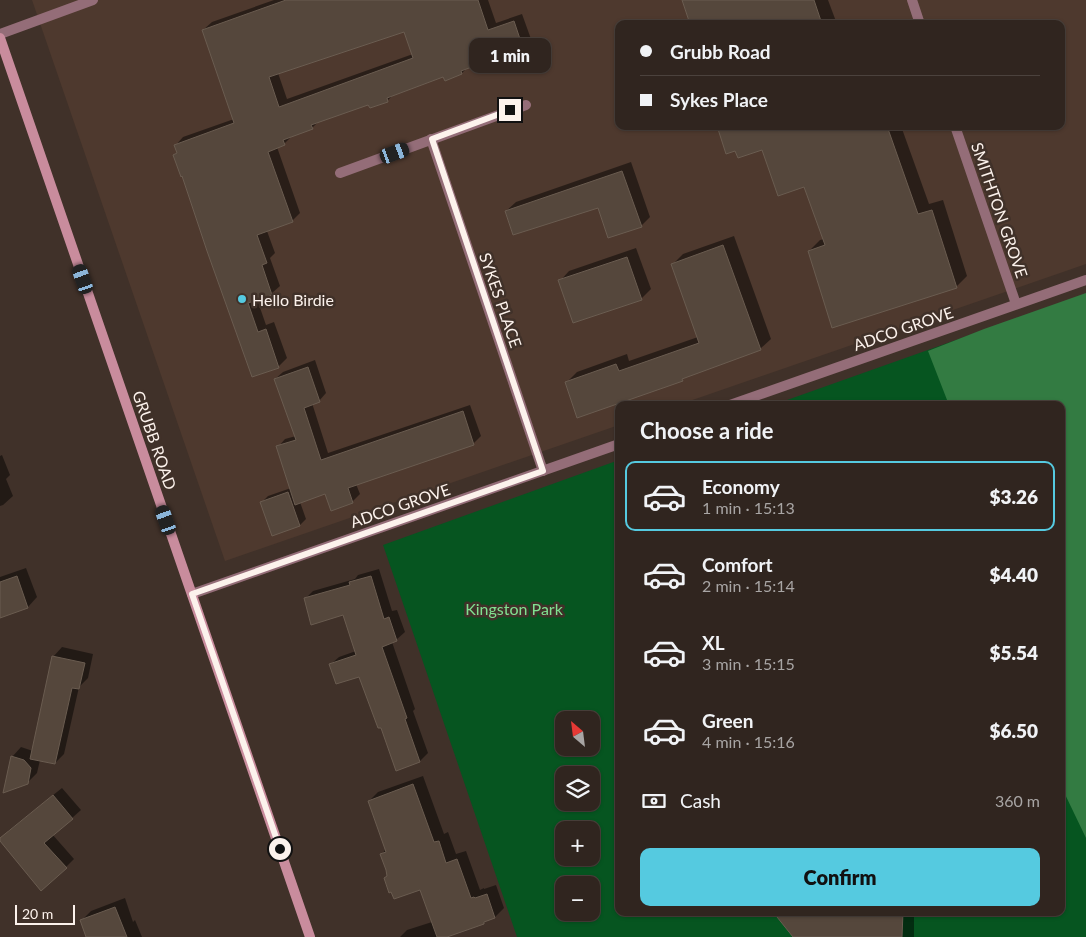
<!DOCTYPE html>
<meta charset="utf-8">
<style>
:root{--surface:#30251f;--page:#382d28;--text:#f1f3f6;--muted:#a8a5a4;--line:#4b423d;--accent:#55cae0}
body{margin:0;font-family:Lato,sans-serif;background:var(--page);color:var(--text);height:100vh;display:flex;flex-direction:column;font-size:19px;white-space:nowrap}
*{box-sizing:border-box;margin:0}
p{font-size:16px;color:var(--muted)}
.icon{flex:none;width:28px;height:28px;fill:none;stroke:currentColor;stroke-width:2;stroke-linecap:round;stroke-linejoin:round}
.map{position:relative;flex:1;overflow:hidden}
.side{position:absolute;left:615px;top:401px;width:450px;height:515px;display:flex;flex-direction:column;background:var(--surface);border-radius:10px;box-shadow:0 1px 4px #0004,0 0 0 1px var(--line)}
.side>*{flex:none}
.top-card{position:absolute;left:615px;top:20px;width:450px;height:110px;border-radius:10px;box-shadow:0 1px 4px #0004,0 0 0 1px var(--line);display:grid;align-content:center;height:110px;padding:0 25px;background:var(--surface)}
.needle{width:32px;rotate:332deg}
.buttons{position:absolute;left:555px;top:711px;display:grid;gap:10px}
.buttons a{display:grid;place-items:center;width:45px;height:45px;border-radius:10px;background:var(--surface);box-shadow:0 1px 4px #0004,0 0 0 1px var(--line);font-size:25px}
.scale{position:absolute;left:15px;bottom:12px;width:60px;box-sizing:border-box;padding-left:5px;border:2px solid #fcf2ec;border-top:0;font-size:14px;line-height:18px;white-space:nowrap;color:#fcf2ec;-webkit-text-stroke:4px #403129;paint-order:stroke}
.end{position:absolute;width:22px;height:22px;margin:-11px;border:6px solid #fcf2ec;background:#111;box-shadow:0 0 0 2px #111}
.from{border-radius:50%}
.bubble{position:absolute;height:35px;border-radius:10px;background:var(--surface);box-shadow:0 1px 4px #0004,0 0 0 1px var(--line);font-size:16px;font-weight:800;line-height:35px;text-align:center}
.car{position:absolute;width:15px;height:30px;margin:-15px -8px;border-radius:6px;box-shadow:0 0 4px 1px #0007;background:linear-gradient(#222 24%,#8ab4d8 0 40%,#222 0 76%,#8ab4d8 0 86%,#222 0)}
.top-card b{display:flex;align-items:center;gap:18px;height:48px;font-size:19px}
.top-card b+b{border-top:1px solid var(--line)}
.top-card i{width:12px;height:12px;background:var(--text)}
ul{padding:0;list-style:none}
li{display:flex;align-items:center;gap:15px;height:70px;margin:0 10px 8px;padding:0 15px;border:2px solid transparent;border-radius:10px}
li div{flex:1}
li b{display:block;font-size:19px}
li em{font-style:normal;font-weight:800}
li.on{border-color:var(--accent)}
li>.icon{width:45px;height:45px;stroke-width:1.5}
h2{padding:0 25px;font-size:22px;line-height:60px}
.pay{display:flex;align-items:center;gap:12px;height:55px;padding:0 25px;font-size:19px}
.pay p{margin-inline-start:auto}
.cta{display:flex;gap:10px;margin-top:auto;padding:10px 25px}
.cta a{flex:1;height:58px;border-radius:10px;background:var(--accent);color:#111;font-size:20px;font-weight:800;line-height:58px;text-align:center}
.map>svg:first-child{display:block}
.built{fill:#4e392e;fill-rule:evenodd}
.green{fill:#065520;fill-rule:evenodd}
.forest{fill:#337b42}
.shadow{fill:#0007;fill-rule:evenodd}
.building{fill:#55473c;stroke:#6a5c50;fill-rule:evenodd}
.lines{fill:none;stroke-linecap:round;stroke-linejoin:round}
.minor{stroke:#946d78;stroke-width:10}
.secondary{stroke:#c98c9d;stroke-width:10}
.route{stroke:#fcf2ec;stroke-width:6}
.poi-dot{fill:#55cae0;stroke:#403129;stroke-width:2}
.labels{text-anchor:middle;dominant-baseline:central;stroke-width:5;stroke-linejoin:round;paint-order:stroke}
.street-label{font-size:16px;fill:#fcf2ec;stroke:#403129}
.poi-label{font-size:16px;fill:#fcf2ec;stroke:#403129;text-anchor:start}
.park-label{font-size:16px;fill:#81e191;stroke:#403129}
</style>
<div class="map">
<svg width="1086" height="937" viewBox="0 0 1086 937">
<rect width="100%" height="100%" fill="#403129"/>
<path class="built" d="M32 0H1086V264L678 405H619V425L225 561ZM619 24H1061V126H619Z"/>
<path class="green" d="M1086 294V937H517L383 545 619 460V912H1061V405H773ZM564 720H591V748H564ZM564 775H591V802H564ZM564 830H591V858H564ZM564 885H591V912H564Z"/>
<polygon class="forest" points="1086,293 1086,838 1061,786 1061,405 949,405 928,351 984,329"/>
<g class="shadow">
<path d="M274 0H488L496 23 522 14 531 39 523 47 468 67 462 73 445 79 444 76 393 95 387 101 369 103 319 121 312 128 292 136 284 144 277 147 300 213 292 221 267 231 275 253 270 258 280 286 271 294 257 299 266 325 274 322 287 358 278 367 253 375 183 175 174 155 177 152 175 146 183 137 234 119 203 30 212 22ZM405 30 413 54 287 99 278 73Z"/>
<polygon points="683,0 828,0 837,24 693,24"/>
<polygon points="718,126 901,126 929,204 943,200 967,276 956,287 809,251 820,240 824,239 805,185 763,149 736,149"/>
<polygon points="631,162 650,217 641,226 599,206 506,211 516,202"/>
<polygon points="734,236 771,339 760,349 687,376 682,380 566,383 577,372 627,354 629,361 698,337 672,265 683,254"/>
<polygon points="636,248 651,289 641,299 560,281 569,271"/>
<polygon points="315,360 326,393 319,401 312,403 328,453 470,405 481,436 473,444 356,484 360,494 352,502 326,493 300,502 306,519 300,525 273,534 262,502 268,496 291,488 278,447 285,439 296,436 275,379 283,372"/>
<polygon points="2,455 10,475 6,479 13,496 3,505 0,506 0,456"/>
<polygon points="26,568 37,597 28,607 0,617 0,577"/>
<polygon points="379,569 392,611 397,610 405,632 396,640 392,642 415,709 413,711 428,753 420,761 397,769 382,726 360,675 330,665 339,657 356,651 344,614 305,599 313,591 355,579 358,575"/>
<polygon points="62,647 93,654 88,678 79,687 64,754 55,763 40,760 37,773 27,783 12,757 21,747 33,751 53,657"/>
<polygon points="423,776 444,834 448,832 456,854 466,851 480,890 484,888 484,889 496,885 504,908 495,917 487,920 484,923 443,937 400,937 407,930 432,922 420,888 388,875 382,854 386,849 369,801 378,792"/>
<polygon points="62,788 81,810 72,818 52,834 74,859 66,867 8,831"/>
<polygon points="125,898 133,922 135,920 142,937 88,937 81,921 91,911"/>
<polygon points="775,912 914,912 914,937 794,937"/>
</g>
<g class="building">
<path d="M286 0H478L488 30 514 21 523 48 461 71 462 74 445 81 443 77 387 98 388 102 370 108 368 105 311 125 313 129 283 140 285 145 268 152 293 222 257 235 267 263 262 265 272 295 248 303 258 332 266 329 279 368 252 377 207 251 182 176 181 177 173 155 177 153 174 145 234 123 202 30ZM404 32 413 58 279 107 269 77Z"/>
<polygon points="682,0 814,0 822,24 690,24"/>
<polygon points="717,126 887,126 918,214 932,210 957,288 832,328 808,251 825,245 804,187 778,196 762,150 738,158 735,151 726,154"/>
<polygon points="622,171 642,227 608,238 598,208 513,235 505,211"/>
<polygon points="723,245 761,350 682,379 683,381 577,418 565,382 616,364 619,371 699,343 671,264"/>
<polygon points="627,257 642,300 573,323 558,280"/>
<polygon points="308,367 320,402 304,408 321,460 463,411 474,445 348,488 353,503 331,511 325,494 295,505 276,446 296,440 274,379"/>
<polygon points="288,492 300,526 272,536 260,502"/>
<polygon points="17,576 28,608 0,618 0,582"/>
<polygon points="371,576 384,619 389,617 397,641 382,647 407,718 405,719 420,762 396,771 381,728 378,728 359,677 336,684 329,664 356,655 343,615 311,625 304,598 350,585 349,582"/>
<polygon points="52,656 85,663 79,689 72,688 55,764 30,759"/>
<polygon points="11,756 24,760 31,768 28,784 3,793"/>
<polygon points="413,784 434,842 439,841 446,863 457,859 471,898 474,897 475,898 487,894 495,918 484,922 484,924 447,937 437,937 420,890 394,899 391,892 389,893 384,878 387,876 386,870 380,854 386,852 368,801"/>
<polygon points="53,795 73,819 44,843 67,868 41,891 0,841 0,838"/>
<polygon points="115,907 127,937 86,937 80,920"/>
<polygon points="773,912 903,912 902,937 793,937"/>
</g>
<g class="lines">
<g class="minor">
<polyline points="912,0 920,24"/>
<polyline points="0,34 93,0"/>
<polyline points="955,126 1016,304"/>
<polyline points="431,139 543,471"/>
<polyline points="340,173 526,105"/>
<polyline points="730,405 1086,280"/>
<polyline points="192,594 619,444"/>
</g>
<polyline class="secondary" points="0,38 310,937"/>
</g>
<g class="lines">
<polyline class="route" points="280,849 192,594 543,471 432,139 510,110"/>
</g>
<circle class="poi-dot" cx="242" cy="299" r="5"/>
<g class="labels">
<g class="street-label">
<text transform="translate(1000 210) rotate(71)">SMITHTON GROVE</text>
<text transform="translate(501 300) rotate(71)">SYKES PLACE</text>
<text transform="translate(903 328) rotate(-19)">ADCO GROVE</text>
<text transform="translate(155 440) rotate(71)">GRUBB ROAD</text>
<text transform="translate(400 505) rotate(-19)">ADCO GROVE</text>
</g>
<g class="poi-label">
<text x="252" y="299">Hello Birdie</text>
</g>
<g class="park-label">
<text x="514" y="608">Kingston Park</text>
</g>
</g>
</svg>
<div class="buttons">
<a><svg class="needle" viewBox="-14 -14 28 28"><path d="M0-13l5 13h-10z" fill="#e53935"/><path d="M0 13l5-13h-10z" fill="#a8a5a4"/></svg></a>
<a><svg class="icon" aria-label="layers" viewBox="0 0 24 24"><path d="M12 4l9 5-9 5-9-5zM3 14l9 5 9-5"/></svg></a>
<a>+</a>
<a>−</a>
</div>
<div class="scale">20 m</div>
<i class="end from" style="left:280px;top:849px"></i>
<i class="end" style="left:510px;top:110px"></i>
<div class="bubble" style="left:469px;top:38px;width:82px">1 min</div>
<i class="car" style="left:395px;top:153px;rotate:70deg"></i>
<i class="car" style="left:83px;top:279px;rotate:341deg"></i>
<i class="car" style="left:166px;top:520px;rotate:341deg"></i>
<div class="top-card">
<b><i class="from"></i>Grubb Road</b>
<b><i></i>Sykes Place</b>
</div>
<section class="side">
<h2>Choose a ride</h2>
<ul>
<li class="on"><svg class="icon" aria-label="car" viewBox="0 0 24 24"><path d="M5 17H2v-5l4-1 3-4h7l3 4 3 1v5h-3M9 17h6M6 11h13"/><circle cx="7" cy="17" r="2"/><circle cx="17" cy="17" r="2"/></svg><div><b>Economy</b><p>1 min · 15:13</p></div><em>$3.26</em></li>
<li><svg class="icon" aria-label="car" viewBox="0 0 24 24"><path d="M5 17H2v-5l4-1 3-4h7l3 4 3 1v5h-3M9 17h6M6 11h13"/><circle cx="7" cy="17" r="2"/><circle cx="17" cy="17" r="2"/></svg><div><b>Comfort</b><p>2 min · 15:14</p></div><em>$4.40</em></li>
<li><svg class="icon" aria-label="car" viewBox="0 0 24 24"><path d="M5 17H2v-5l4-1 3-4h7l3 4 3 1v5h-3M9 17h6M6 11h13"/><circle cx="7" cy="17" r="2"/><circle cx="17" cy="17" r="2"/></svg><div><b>XL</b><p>3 min · 15:15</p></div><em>$5.54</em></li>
<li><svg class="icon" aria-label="car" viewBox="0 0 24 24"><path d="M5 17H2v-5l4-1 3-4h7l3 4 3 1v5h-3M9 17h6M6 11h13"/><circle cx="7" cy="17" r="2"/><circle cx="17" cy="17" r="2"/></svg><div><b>Green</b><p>4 min · 15:16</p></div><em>$6.50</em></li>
</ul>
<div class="pay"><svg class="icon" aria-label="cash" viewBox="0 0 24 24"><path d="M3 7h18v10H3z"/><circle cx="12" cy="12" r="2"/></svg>Cash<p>360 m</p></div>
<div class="cta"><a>Confirm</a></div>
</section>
</div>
